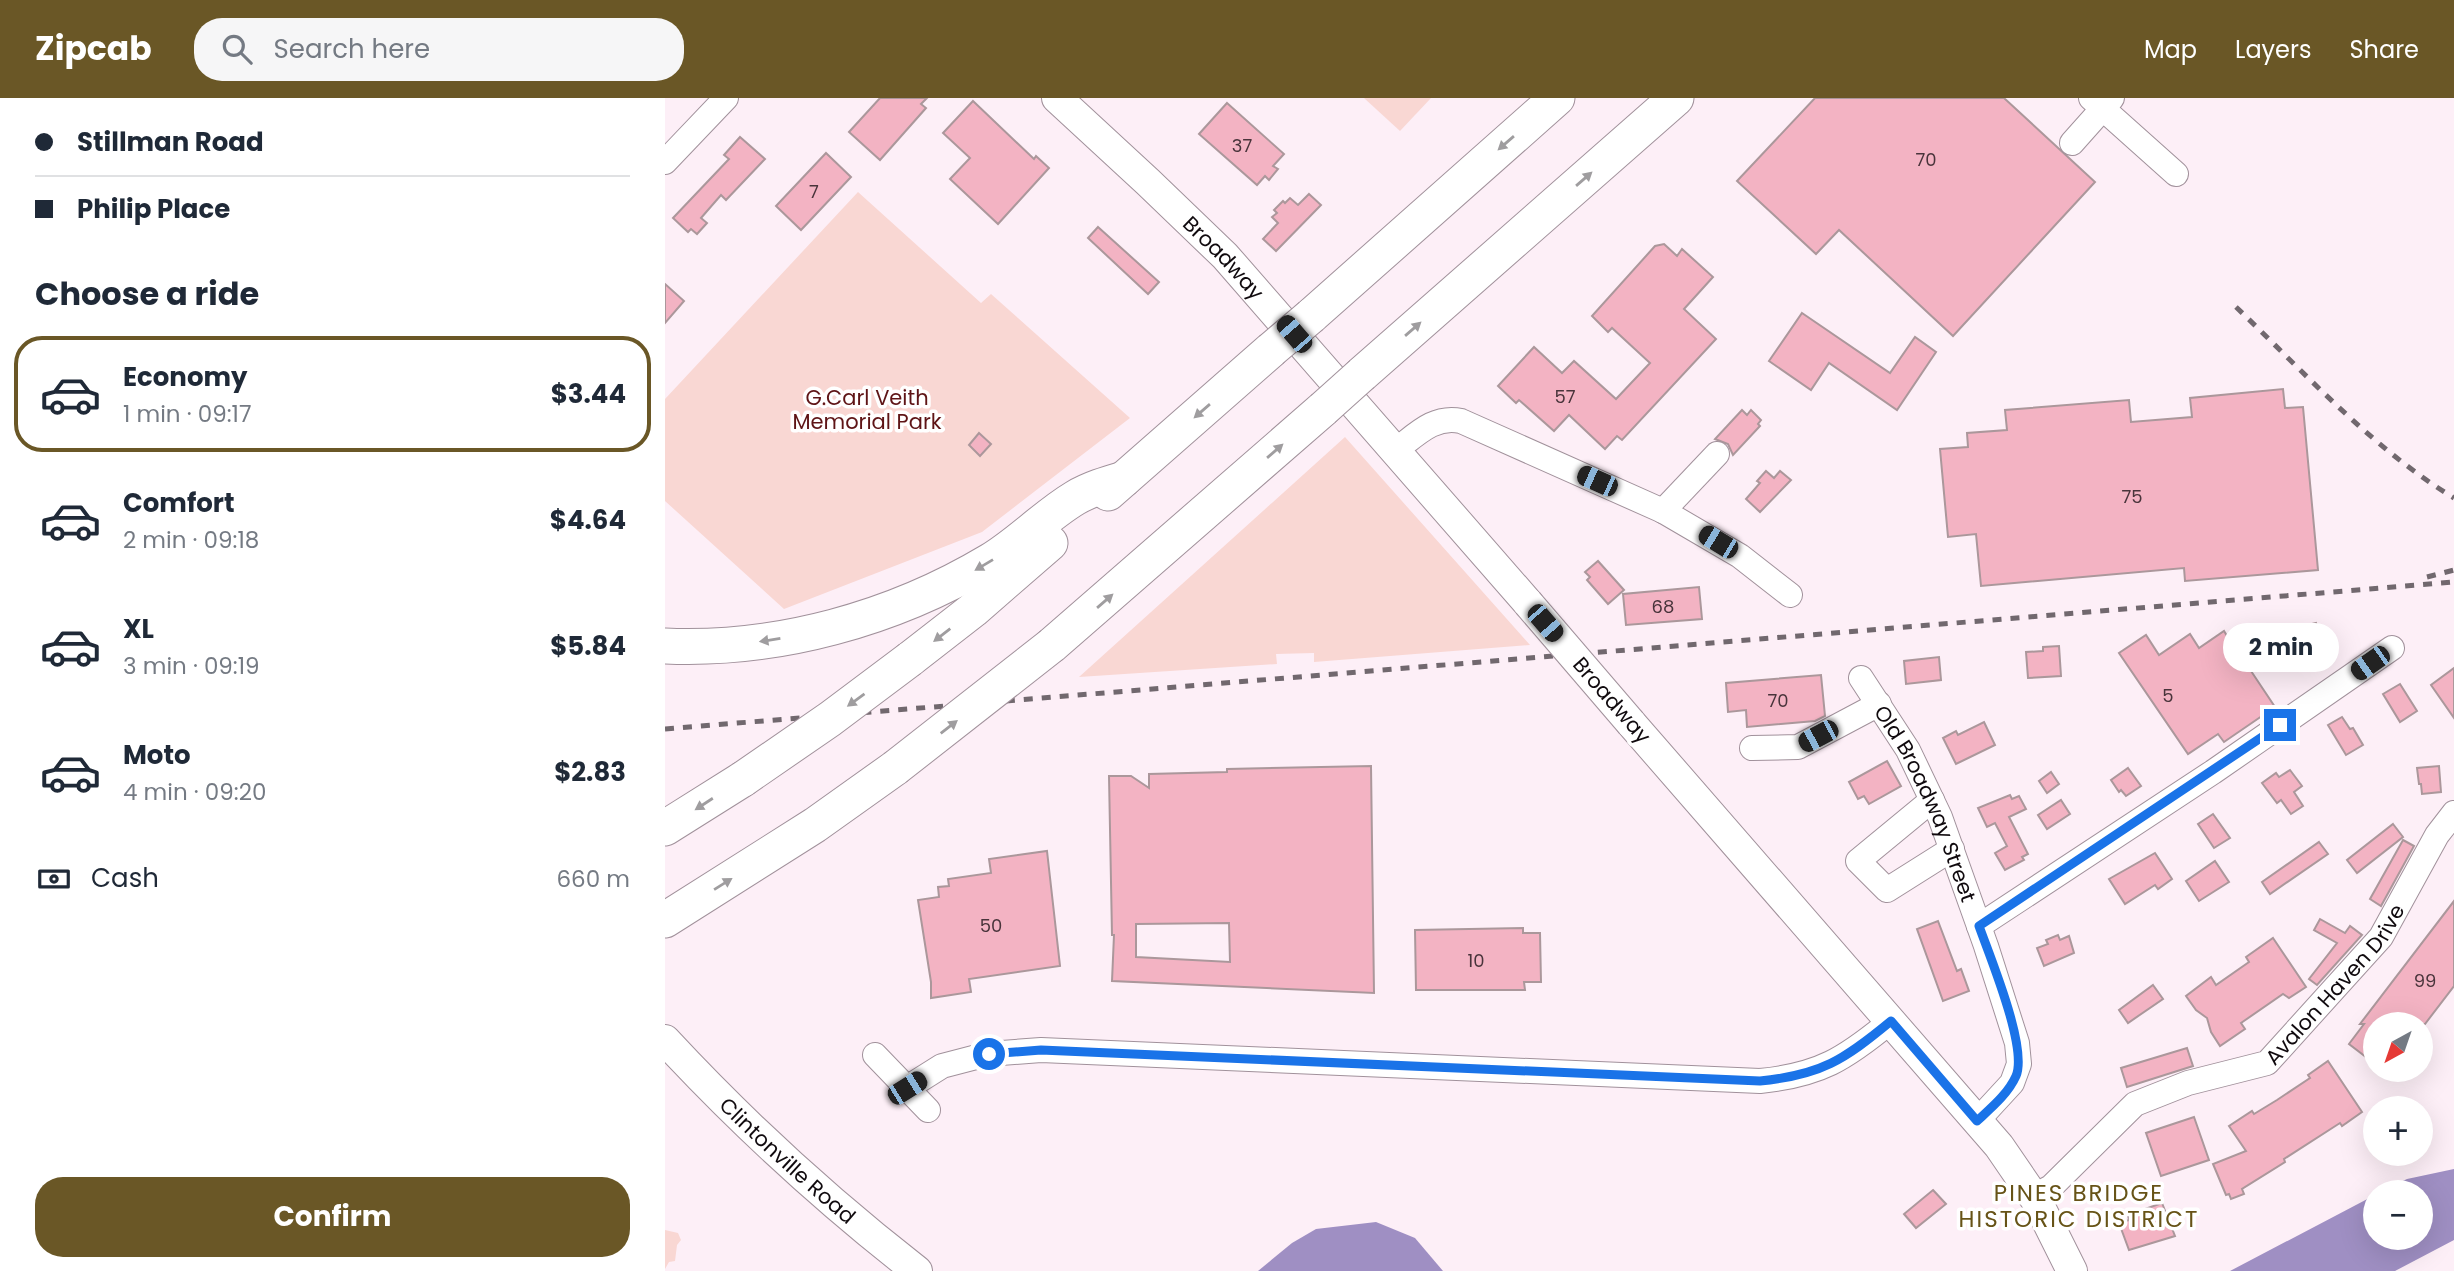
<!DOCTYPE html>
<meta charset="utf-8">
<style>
:root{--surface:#fff;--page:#f6f6f7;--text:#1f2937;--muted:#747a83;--line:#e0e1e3;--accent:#6a5726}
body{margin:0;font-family:Poppins,sans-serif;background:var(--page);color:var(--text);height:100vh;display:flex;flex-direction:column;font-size:26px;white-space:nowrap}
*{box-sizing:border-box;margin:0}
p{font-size:23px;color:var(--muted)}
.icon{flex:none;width:38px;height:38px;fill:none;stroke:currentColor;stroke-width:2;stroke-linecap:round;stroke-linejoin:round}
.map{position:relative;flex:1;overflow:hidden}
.drawer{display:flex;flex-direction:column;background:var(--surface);width:665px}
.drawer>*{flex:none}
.banner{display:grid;align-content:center;height:154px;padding:0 35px;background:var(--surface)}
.needle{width:46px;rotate:220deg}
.fabs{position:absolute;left:1698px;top:914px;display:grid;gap:14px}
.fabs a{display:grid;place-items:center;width:70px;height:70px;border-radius:50%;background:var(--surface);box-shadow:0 7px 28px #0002;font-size:35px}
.end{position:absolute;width:32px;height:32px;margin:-16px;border:9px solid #1a73e8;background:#fff;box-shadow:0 0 0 4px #fff}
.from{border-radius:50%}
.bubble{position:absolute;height:49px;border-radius:24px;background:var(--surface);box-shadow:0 7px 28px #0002;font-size:23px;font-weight:700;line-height:49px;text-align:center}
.car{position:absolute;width:21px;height:42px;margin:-21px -10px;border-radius:9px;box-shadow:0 0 5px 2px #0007;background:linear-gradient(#222 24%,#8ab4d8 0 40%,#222 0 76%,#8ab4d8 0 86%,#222 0)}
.banner b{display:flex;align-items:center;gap:24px;height:66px;font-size:26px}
.banner b+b{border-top:2px solid var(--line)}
.banner i{width:18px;height:18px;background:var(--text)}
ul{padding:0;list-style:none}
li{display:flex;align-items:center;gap:21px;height:116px;margin:0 14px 10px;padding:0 21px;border:4px solid transparent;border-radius:28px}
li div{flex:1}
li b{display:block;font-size:26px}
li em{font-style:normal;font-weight:700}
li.active{border-color:var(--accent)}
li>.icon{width:63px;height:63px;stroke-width:1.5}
h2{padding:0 35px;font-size:32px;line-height:84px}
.pay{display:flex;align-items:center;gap:18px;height:77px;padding:0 35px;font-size:26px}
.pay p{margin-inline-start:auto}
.primary-button{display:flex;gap:14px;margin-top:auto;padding:14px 35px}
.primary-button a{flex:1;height:80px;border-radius:28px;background:var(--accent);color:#fff;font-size:28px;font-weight:700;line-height:80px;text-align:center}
header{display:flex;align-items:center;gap:42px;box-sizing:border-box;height:98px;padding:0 35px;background:var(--accent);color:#fff}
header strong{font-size:33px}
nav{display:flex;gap:38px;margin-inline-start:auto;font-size:24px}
.search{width:490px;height:63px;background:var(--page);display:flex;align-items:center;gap:18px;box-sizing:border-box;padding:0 24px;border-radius:28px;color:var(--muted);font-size:26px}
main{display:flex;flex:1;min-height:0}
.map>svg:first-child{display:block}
.green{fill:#f9d7d3}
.water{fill:#9f8fc3}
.building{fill:#f3b3c3;stroke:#ab979b;stroke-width:2;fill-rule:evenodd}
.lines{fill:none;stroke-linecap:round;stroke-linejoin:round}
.minor-casing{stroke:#a1919b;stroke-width:26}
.major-casing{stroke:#a1919b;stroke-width:32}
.highway-casing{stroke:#a1919b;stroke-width:37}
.minor{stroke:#fff;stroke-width:24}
.major{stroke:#fff;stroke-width:30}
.highway{stroke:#fff;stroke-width:35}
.rail{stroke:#71686e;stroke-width:5;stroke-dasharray:9 9;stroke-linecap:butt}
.major-bridge-casing{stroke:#a1919b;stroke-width:32;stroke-linecap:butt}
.highway-bridge-casing{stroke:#a1919b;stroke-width:37;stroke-linecap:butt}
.major-bridge{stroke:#fff;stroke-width:30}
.highway-bridge{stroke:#fff;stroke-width:35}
.oneway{fill:#9f9d9f}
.route{stroke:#1a73e8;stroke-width:9}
.labels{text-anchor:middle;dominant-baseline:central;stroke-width:7;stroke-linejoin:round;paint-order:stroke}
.number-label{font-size:18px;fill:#49343b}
.street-label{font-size:21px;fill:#100a0e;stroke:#fff}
.park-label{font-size:21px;fill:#5e1416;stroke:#fff}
.neighbourhood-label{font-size:23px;letter-spacing:2px;fill:#675317;stroke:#fff}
</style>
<header>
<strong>Zipcab</strong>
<div class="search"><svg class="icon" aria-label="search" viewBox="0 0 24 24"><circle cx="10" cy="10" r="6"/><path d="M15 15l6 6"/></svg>Search here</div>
<nav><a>Map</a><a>Layers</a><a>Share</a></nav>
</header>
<main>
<section class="drawer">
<div class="banner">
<b><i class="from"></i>Stillman Road</b>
<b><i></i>Philip Place</b>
</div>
<h2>Choose a ride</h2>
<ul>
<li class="active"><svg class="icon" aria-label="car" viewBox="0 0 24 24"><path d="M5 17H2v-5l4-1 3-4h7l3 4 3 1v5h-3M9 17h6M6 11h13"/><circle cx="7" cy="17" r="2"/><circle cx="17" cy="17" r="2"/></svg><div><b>Economy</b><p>1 min · 09:17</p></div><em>$3.44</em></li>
<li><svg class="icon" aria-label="car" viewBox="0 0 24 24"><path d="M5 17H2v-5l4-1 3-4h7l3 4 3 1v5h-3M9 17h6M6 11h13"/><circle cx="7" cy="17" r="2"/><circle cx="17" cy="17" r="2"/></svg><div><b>Comfort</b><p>2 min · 09:18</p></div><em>$4.64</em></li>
<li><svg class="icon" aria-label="car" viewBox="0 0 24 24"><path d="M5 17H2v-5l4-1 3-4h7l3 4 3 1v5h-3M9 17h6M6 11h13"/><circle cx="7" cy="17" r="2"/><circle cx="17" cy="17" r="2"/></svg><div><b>XL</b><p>3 min · 09:19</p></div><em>$5.84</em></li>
<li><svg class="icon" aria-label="car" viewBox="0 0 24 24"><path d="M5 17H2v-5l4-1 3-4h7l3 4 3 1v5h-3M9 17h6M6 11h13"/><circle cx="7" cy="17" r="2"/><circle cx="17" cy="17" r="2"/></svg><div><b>Moto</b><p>4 min · 09:20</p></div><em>$2.83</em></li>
</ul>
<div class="pay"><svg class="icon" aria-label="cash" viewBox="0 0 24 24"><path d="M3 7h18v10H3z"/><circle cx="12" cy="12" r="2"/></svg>Cash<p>660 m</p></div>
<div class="primary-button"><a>Confirm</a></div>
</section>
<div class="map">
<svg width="1789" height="1173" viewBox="0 0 1789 1173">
<rect width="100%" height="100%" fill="#fdeff7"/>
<g class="green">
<polygon points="699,0 766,0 735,33"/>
<polygon points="193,94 316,205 326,196 465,320 317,434 119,511 0,403 0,301"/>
<polygon points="680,339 865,547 649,564 649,555 611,556 612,566 414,579"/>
<polygon points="0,1132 13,1135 16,1142 12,1147 10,1163 4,1164 0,1171"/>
</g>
<g class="water">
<polygon points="1789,1071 1789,1142 1730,1173 1565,1173 1710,1097 1710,1139 1755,1139 1755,1094 1715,1094 1742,1081"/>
<polygon points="711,1124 750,1140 778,1173 593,1173 627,1145 651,1131"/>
</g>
<g class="building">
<polygon points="215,0 262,0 256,6 261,10 215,62 184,34"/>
<polygon points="1150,0 1339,0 1430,84 1288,238 1174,132 1151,156 1072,83"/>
<polygon points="308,3 369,61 371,58 384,70 333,126 285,81 305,60 278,35"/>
<polygon points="562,5 619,56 608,68 613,71 604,82 600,78 592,87 534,36"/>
<polygon points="75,39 100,61 61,102 56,97 36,120 42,125 32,136 26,131 23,134 8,120 64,61 59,57"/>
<polygon points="161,55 186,79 136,132 111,108"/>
<polygon points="644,96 656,107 611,153 598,141 613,125 607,119 612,115 609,112 618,103 620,105 625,100 633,107"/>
<polygon points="433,129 494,184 483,196 423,140"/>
<polygon points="999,146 1012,158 1017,151 1048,179 1019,211 1051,241 957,342 952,338 940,351 904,317 889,333 854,302 851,305 833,288 869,249 897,275 909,263 951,301 985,265 947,230 943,234 927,218 990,148"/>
<polygon points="0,186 19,203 0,225"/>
<polygon points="1137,215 1225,275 1250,239 1271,254 1232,312 1164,265 1146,292 1104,263"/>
<polygon points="1618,291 1620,310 1638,309 1653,472 1520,483 1519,470 1316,488 1311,436 1283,439 1275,351 1303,349 1302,335 1342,332 1340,312 1464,302 1466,324 1527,319 1525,300"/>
<polygon points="1077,312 1082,317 1086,312 1096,322 1093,326 1095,328 1068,357 1063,346 1050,341"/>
<polygon points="314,335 326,346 315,358 304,347"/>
<polygon points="1101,373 1109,380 1115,373 1126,382 1095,414 1081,401 1095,385 1092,383"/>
<polygon points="933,463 959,492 943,506 922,482 925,479 920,474"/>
<polygon points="1034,489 1037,521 961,527 958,496"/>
<polygon points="1651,525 1656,545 1580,564 1610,609 1559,644 1553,636 1523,656 1454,555 1481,537 1494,557 1525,536 1534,550 1559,533 1567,546"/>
<polygon points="1394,548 1396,578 1363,580 1361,554 1378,553 1378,549"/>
<polygon points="1274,559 1276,582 1241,586 1239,563"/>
<polygon points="1789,570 1789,620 1766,587"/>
<polygon points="1156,577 1160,618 1150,623 1082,629 1081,612 1063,614 1061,585"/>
<polygon points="1735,586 1752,613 1735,624 1718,596"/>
<polygon points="1677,619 1685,631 1688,630 1698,647 1681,657 1663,627"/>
<polygon points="1319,624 1330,647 1291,666 1278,640 1291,633 1293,637"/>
<polygon points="1222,663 1236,688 1204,706 1199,698 1193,701 1184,684"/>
<path d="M706 668 709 895 447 883 449 837H447L444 678H466L484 690V676L562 674V671ZM564 825 565 864 471 859V826Z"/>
<polygon points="1774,668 1776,694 1757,696 1756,686 1754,686 1752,670"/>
<polygon points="1463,670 1476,688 1461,698 1456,692 1454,694 1446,682"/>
<polygon points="1625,672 1637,688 1629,694 1638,708 1626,716 1616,702 1612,705 1597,685 1611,675 1614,679"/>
<polygon points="1386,674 1394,686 1382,695 1374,683"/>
<polygon points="1345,697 1347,701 1354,698 1361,711 1344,719 1363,756 1357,759 1359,762 1340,772 1330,755 1342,748 1330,725 1322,729 1313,710"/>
<polygon points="1396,702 1405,716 1382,731 1373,717"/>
<polygon points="1548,716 1565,740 1549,750 1533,726"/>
<polygon points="1728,726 1738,739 1692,775 1682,762"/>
<polygon points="1738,742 1749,748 1716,808 1705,801"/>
<polygon points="1654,744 1663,756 1605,796 1597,784"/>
<polygon points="382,753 395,868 304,881 306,894 266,900 266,884 253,802 274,799 273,789 284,788 283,781 326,775 324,761"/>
<polygon points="1490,755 1507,781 1493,791 1490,787 1460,806 1444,781"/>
<polygon points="1550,763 1564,784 1534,803 1521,783"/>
<polygon points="1789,803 1789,888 1760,926 1710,926 1710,966 1684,946 1699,926 1695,926"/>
<polygon points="1655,821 1680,835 1685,828 1697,837 1652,887 1644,881 1672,845 1649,832"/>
<polygon points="1273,823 1292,873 1296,871 1304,893 1278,903 1252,831"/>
<polygon points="858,830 858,835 875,835 876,884 859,884 860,892 751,892 750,832"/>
<polygon points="1393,837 1395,842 1404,838 1409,855 1379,868 1372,850 1383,846 1381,842"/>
<polygon points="1608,840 1641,889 1624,900 1618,896 1576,925 1580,931 1555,948 1546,934 1542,920 1531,912 1521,898 1546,879 1551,887 1584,864 1581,859"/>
<polygon points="1488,887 1498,901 1463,925 1454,912"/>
<polygon points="1522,950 1528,968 1462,989 1456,970"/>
<polygon points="1663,963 1697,1014 1677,1028 1675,1025 1619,1061 1620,1064 1577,1091 1579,1096 1566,1101 1564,1096 1561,1097 1548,1066 1581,1053 1564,1028 1587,1013 1589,1016 1612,1002 1645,980 1643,977"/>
<polygon points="1529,1019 1544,1062 1496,1078 1481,1035"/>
<polygon points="1268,1092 1281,1106 1251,1130 1239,1116"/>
<polygon points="1497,1105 1510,1138 1464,1152 1454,1125 1464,1122 1463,1117"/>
</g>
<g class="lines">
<g class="minor-casing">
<g id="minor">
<polyline points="1426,0 1511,76"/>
<polyline points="1407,45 1447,0"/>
<polyline points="0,64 61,0"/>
<path d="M731 352C751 337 769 317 796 323L998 413 1075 458 1125 497"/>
<polyline points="998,413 1052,356"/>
<path id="s1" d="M1196 580 1243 652 1275 719 1321 848 1352 945 1354 966 1347 985 1312 1023"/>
<polyline points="1087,650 1133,649 1214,606"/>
<polyline points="1267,702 1193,763 1222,792 1287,751"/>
<polyline points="1314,828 1548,674 1727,550"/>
<polyline points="210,957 263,1012"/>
<path d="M242 990 277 968 323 956 376 952 1095 983C1155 977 1180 961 1226 923"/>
<path id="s2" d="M1369 1098 1386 1089 1470 1006 1523 985 1602 965 1716 839 1772 737 1789 715"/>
</g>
</g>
<g class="major-casing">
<g id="major">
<path id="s3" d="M392 0 483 84 560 158 863 505"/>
<polyline points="966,625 1334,1048 1373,1105 1407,1173"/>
<path id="s4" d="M0 942C78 1026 162 1103 252 1173"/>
</g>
</g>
<g class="highway-casing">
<g id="highway">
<polyline points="646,218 892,0"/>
<polyline points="697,276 1011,0"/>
<polyline points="443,395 606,252"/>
<polyline points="387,547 658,311"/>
<path d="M0 548C112 553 228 521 325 463 355 445 380 418 410 400 425 391 442 386 459 381"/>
<polyline points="245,561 308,512 385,445"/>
<polyline points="0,730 78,681"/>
<polyline points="0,822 150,727 230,670"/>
</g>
</g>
<use href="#minor" class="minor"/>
<use href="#major" class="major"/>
<use href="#highway" class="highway"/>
<g class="rail">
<path d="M1571 209C1640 275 1708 351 1789 400"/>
<polyline points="1762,479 1789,472"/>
<polyline points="0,631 1789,484"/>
</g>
<g class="major-bridge-casing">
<polyline id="major-bridge" points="863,505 966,625"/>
</g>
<g class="highway-bridge-casing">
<g id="highway-bridge">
<polyline points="606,252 646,218"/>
<polyline points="658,311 697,276"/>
<polyline points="230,670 387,547"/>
<polyline points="78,681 165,621 245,561"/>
</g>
</g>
<use href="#major-bridge" class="major-bridge"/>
<use href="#highway-bridge" class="highway-bridge"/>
</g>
<defs><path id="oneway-solid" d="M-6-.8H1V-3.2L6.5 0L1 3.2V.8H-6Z" transform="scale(1.75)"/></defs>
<g class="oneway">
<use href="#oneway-solid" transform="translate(841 45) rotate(139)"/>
<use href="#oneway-solid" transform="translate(919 81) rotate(-41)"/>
<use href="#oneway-solid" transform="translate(748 231) rotate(-41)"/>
<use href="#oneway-solid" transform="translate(537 313) rotate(139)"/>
<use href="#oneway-solid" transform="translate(610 353) rotate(-41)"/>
<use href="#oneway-solid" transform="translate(319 467) rotate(149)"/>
<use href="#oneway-solid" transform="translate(440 503) rotate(-41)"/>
<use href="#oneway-solid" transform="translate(277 537) rotate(142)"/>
<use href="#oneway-solid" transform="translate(105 542) rotate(171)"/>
<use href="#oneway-solid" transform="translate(191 602) rotate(144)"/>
<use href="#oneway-solid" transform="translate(284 629) rotate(-38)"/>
<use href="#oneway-solid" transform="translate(39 706) rotate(147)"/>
<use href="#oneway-solid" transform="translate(58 786) rotate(-32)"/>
</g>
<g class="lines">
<path class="route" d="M324 956 376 952 1095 983C1156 977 1179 962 1226 923L1312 1023C1326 1010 1343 996 1351 978 1363 950 1325 859 1314 828L1615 627"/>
</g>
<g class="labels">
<g class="number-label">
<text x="577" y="47">37</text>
<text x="1261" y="61">70</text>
<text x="149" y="93">7</text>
<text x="900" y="298">57</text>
<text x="1467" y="398">75</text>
<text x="998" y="508">68</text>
<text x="1503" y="597">5</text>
<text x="1113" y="602">70</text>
<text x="326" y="827">50</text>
<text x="811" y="862">10</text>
<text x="1760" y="882">99</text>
</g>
<g class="street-label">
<text stroke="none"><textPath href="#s3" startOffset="231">Broadway</textPath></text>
<text transform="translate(947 602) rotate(49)">Broadway</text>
<text stroke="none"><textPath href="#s1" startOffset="142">Old Broadway Street</textPath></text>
<text stroke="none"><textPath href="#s2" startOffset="380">Avalon Haven Drive</textPath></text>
<text stroke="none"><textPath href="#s4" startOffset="172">Clintonville Road</textPath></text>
</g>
<g class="park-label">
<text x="202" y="299">G.Carl Veith<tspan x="202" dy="24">Memorial Park</tspan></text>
</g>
<g class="neighbourhood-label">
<text x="1414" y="1095">PINES BRIDGE<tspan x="1414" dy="26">HISTORIC DISTRICT</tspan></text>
</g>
</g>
</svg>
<div class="fabs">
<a><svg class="needle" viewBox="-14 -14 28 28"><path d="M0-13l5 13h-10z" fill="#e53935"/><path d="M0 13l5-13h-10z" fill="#747a83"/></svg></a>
<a>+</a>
<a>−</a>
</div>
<i class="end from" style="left:324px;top:956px"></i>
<i class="end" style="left:1615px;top:627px"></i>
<div class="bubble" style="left:1558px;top:525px;width:116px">2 min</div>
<i class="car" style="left:629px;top:236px;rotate:319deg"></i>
<i class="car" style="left:932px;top:383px;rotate:294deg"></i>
<i class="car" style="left:1053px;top:444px;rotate:301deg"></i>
<i class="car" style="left:880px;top:525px;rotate:139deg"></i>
<i class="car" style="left:1705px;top:565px;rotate:235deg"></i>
<i class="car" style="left:1153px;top:638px;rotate:242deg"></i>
<i class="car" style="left:242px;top:990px;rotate:58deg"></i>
</div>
</main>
